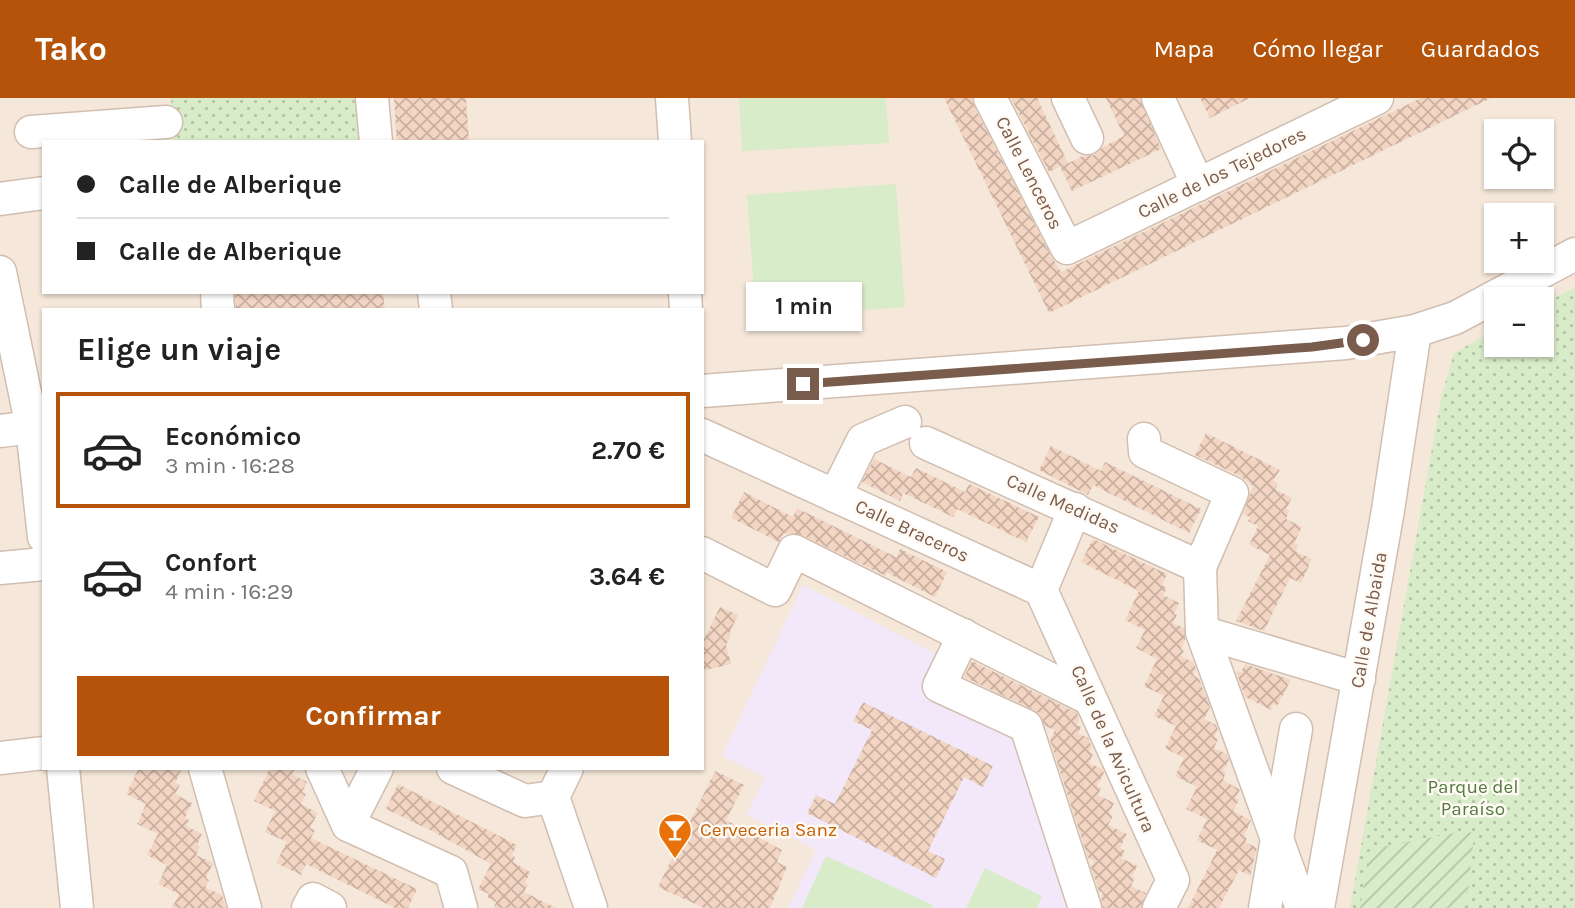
<!DOCTYPE html>
<html lang="es">
<meta charset="utf-8">
<style>
:root{--surface:#fff;--page:#f6f6f6;--text:#222;--muted:#767676;--line:#e0e0e0;--accent:#b45309}
body{margin:0;font-family:Karla,sans-serif;background:var(--page);color:var(--text);height:100vh;display:flex;flex-direction:column;font-size:26px;white-space:nowrap}
*{box-sizing:border-box;margin:0}
p{font-size:23px;color:var(--muted)}
.icon{flex:none;width:38px;height:38px;fill:none;stroke:currentColor;stroke-width:2;stroke-linecap:round;stroke-linejoin:round}
.map{position:relative;flex:1;overflow:hidden}
.drawer{position:absolute;left:42px;top:210px;width:662px;height:462px;display:flex;flex-direction:column;background:var(--surface);border-radius:0px;box-shadow:0 2px 5px #0004}
.drawer>*{flex:none}
.banner{position:absolute;left:42px;top:42px;width:662px;height:154px;border-radius:0px;box-shadow:0 2px 5px #0004;display:grid;align-content:center;height:154px;padding:0 35px;background:var(--surface)}
.buttons{position:absolute;left:1484px;top:21px;display:grid;gap:14px}
.buttons a{display:grid;place-items:center;width:70px;height:70px;border-radius:0px;background:var(--surface);box-shadow:0 2px 5px #0004;font-size:35px}
.end{position:absolute;width:32px;height:32px;margin:-16px;border:9px solid #7a5c4d;background:#fff;box-shadow:0 0 0 4px #fff}
.from{border-radius:50%}
.bubble{position:absolute;height:49px;border-radius:0px;background:var(--surface);box-shadow:0 2px 5px #0004;font-size:23px;font-weight:700;line-height:49px;text-align:center}
.banner b{display:flex;align-items:center;gap:24px;height:66px;font-size:26px}
.banner b+b{border-top:2px solid var(--line)}
.banner i{width:18px;height:18px;background:var(--text)}
ul{padding:0;list-style:none}
li{display:flex;align-items:center;gap:21px;height:116px;margin:0 14px 10px;padding:0 21px;border:4px solid transparent;border-radius:0px}
li div{flex:1}
li b{display:block;font-size:26px}
li em{font-style:normal;font-weight:700}
li.active{border-color:var(--accent)}
li>.icon{width:63px;height:63px;stroke-width:1.5}
h2{padding:0 35px;font-size:32px;line-height:84px}
.action{display:flex;gap:14px;margin-top:auto;padding:14px 35px}
.action a{flex:1;height:80px;border-radius:0px;background:var(--accent);color:#fff;font-size:28px;font-weight:700;line-height:80px;text-align:center}
header{display:flex;align-items:center;gap:42px;box-sizing:border-box;height:98px;padding:0 35px;background:var(--accent);color:#fff}
header strong{font-size:33px}
nav{display:flex;gap:38px;margin-inline-start:auto;font-size:24px}
.map>svg:first-child{display:block}
.residential{fill:#f5e8da;fill-rule:evenodd}
.education{fill:#f3e8fa}
.park{fill:url(#park-dots)}
.garden{fill:url(#garden-furrows)}
.pitch{fill:#d8ecc9}
.building{fill:url(#building-cross-hatch)}
.lines{fill:none;stroke-linecap:round;stroke-linejoin:round}
.minor-casing{stroke:#d1beb0;stroke-width:35}
.minor{stroke:#fff;stroke-width:32}
.route{stroke:#7a5c4d;stroke-width:9}
.labels{text-anchor:middle;dominant-baseline:central;stroke-width:5;stroke-linejoin:round;paint-order:stroke}
.street-label{font-size:19px;fill:#7a5c4d;stroke:#fffaf3}
.park-label{font-size:19px;fill:#537a41;stroke:#fffaf3}
.food-label{font-size:19px;fill:#c56008;stroke:#fffaf3;text-anchor:start}
</style>
<header>
<strong>Tako</strong>
<nav><a>Mapa</a><a>Cómo llegar</a><a>Guardados</a></nav>
</header>
<div class="map">
<svg width="1575" height="810" viewBox="0 0 1575 810">
<defs>
<pattern id="park-dots" width="8" height="8" patternUnits="userSpaceOnUse" patternTransform="scale(1.75)"><rect width="8" height="8" fill="#d8ecc9"/><path d="M2 2h.1M6 6h.1" fill="none" stroke="#b4c2a5" stroke-width="1.8" stroke-linecap="round"/></pattern>
<pattern id="garden-furrows" width="10" height="10" patternUnits="userSpaceOnUse" patternTransform="scale(1.75)"><rect width="10" height="10" fill="#d8ecc9"/><path d="M-1 1l2-2M0 10L10 0M9 11l2-2" fill="none" stroke="#b4c2a5"/></pattern>
<pattern id="building-cross-hatch" width="8" height="8" patternUnits="userSpaceOnUse" patternTransform="scale(1.75)"><rect width="8" height="8" fill="#f3d5c3"/><path d="M0 0l8 8M0 8l8-8" fill="none" stroke="#cab0a1"/></pattern>
</defs>
<rect width="100%" height="100%" fill="#fdf6ec"/>
<path class="residential" d="M0 0H1575V810H0ZM1496 33H1542V79H1496ZM44 44H702V194H44ZM1496 117H1542V163H1496ZM1496 201H1542V247H1496ZM44 212H702V670H44Z"/>
<polygon class="education" points="803,487 944,560 928,593 1017,638 1074,810 788,810 816,752 746,717 765,679 722,658"/>
<g class="park">
<polygon points="171,0 381,0 384,44 174,44"/>
<polygon points="1575,189 1575,810 1350,810 1441,300 1454,255 1496,231 1496,247 1542,247 1542,207"/>
</g>
<polygon class="garden" points="1465,733 1472,735 1474,738 1466,810 1360,810 1370,751"/>
<g class="pitch">
<polygon points="739,0 886,0 889,45 742,53"/>
<polygon points="896,86 905,209 756,220 747,97"/>
<polygon points="826,758 933,807 932,810 802,810"/>
<polygon points="985,770 1042,798 1037,810 966,810"/>
</g>
<g class="building">
<polygon points="394,0 466,0 469,42 397,44"/>
<polygon points="944,0 972,0 974,8 1051,158 1061,174 1421,0 1491,0 1049,215"/>
<polygon points="1011,0 1037,0 1068,65 1049,74"/>
<polygon points="1106,0 1140,0 1161,51 1072,93 1060,69 1083,58 1094,57 1103,49 1124,38"/>
<polygon points="1200,0 1250,0 1210,20"/>
<polygon points="235,194 383,194 385,212 236,212"/>
<polygon points="1206,335 1280,372 1273,383 1278,386 1275,391 1292,400 1286,411 1290,412 1286,421 1302,429 1294,445 1298,447 1295,453 1312,461 1301,485 1290,480 1264,533 1236,523 1270,457 1249,447 1258,428 1248,423 1250,419 1243,416 1253,388 1240,378 1195,357"/>
<polygon points="1051,348 1101,373 1105,364 1201,411 1189,435 1093,387 1088,397 1039,372"/>
<polygon points="874,361 911,379 916,370 965,394 969,386 1039,419 1026,444 957,411 953,419 903,395 900,403 862,384"/>
<polygon points="744,394 793,419 797,410 896,459 900,451 947,474 935,499 887,475 886,478 802,437 784,435 779,444 731,420"/>
<polygon points="1093,441 1167,476 1162,487 1167,490 1163,497 1179,505 1174,516 1177,517 1173,525 1184,530 1185,542 1181,551 1184,553 1181,558 1193,564 1196,571 1193,577 1199,581 1210,609 1204,621 1216,627 1218,632 1214,639 1218,641 1214,650 1227,656 1229,662 1223,673 1226,674 1223,682 1240,692 1235,700 1239,702 1233,713 1251,722 1244,738 1247,740 1245,744 1257,750 1250,778 1239,772 1219,810 1188,810 1217,752 1197,742 1207,721 1186,711 1197,689 1175,678 1184,660 1165,650 1176,628 1154,618 1164,598 1144,588 1157,561 1136,550 1145,532 1125,522 1139,493 1081,464"/>
<polygon points="720,509 738,517 729,536 731,537 726,547 731,566 702,573 702,545"/>
<polygon points="972,563 1077,615 1079,621 1077,627 1081,629 1078,635 1088,640 1092,649 1089,654 1093,656 1089,665 1102,671 1104,675 1097,688 1101,690 1098,697 1114,705 1109,716 1113,718 1108,727 1127,736 1120,750 1125,753 1121,760 1137,768 1132,779 1135,780 1131,788 1146,795 1141,810 1103,810 1101,799 1103,795 1099,793 1091,769 1094,763 1088,760 1050,642 1055,632 1045,628 1040,616 1034,612 964,579"/>
<polygon points="1245,566 1291,582 1277,608 1273,606 1271,612 1245,599 1236,573 1241,574"/>
<polygon points="863,604 993,668 983,689 964,679 928,753 945,761 936,780 807,715 816,697 835,706 872,632 853,623"/>
<polygon points="139,670 182,670 175,685 180,687 175,696 192,705 185,720 189,722 186,728 202,736 197,747 200,748 196,757 213,765 206,780 209,782 205,789 222,797 226,810 172,810 179,796 158,786 167,767 147,757 158,736 137,726 146,706 126,696"/>
<polygon points="270,670 295,670 292,676 307,684 302,694 306,696 301,706 318,715 310,730 315,732 311,740 417,791 408,810 395,810 306,766 301,777 276,765 287,744 265,734 275,713 254,703"/>
<polygon points="715,673 744,687 726,722 782,752 777,764 787,769 770,810 704,810 658,789"/>
<polygon points="398,686 517,747 512,757 515,759 513,764 530,774 525,785 528,786 524,794 556,810 494,810 496,804 487,799 489,796 478,791 491,766 434,734 386,711"/>
</g>
<g class="lines">
<g class="minor-casing">
<g id="minor">
<polyline points="372,0 376,44"/>
<polyline points="672,0 675,44"/>
<polyline points="990,0 1067,150 1377,0"/>
<polyline points="1068,0 1087,40"/>
<polyline points="1158,0 1198,87"/>
<polyline points="31,34 166,24"/>
<polyline points="0,101 44,95"/>
<polyline points="0,174 32,329 44,439"/>
<polyline points="217,194 218,212"/>
<polyline points="434,194 436,212"/>
<polyline points="685,194 686,212"/>
<polyline points="702,293 1346,245 1415,233 1455,220 1575,156"/>
<polyline points="0,333 32,329"/>
<polyline points="702,337 1041,492 1075,411"/>
<polyline points="1144,341 1145,354 1232,395 1200,469 1202,534 1302,810"/>
<polyline points="926,345 1200,469"/>
<polyline points="835,398 863,342 905,324"/>
<polyline points="702,455 775,492 794,453 1090,601"/>
<polyline points="0,470 44,466"/>
<polyline points="1041,492 1173,782 1159,810"/>
<polyline points="1202,534 1359,581"/>
<polyline points="964,537 939,588 1026,628 1085,810"/>
<polyline points="0,660 44,655"/>
<polyline points="63,670 77,810"/>
<polyline points="205,670 245,810"/>
<polyline points="322,670 348,727 451,774 461,810"/>
<polyline points="453,670 525,703 553,699"/>
<polyline points="567,670 553,699 591,810"/>
<polyline points="348,727 377,670"/>
<polyline points="308,810 313,801 330,810"/>
<polyline points="1265,810 1296,631"/>
<polyline points="1318,810 1388,412 1415,233"/>
</g>
</g>
<use href="#minor" class="minor"/>
</g>
<g class="lines">
<polyline class="route" points="803,286 1312,249 1363,242"/>
</g>
<defs>
<g id="bar-pin" transform="scale(1.75)"><path d="M0 17L-7.5 6A9.5 9.5 0 1 1 7.5 6Z" fill="#e8710a" stroke="#fffaf3"/><path d="M-6-5H6L.8 .8V4.5H3.5V6h-7V4.5H-.8V.8Z" fill="#fff"/></g>
</defs>
<g fill-rule="evenodd">
<use href="#bar-pin" x="675" y="732"/>
</g>
<g class="labels">
<g class="street-label">
<text transform="translate(1029 75) rotate(63)">Calle Lenceros</text>
<text transform="translate(1222 75) rotate(-26)">Calle de los Tejedores</text>
<text transform="translate(1063 406) rotate(24)">Calle Medidas</text>
<text transform="translate(912 433) rotate(25)">Calle Braceros</text>
<text transform="translate(1369 522) rotate(-80)">Calle de Albaida</text>
<text transform="translate(1113 651) rotate(66)">Calle de la Avicultura</text>
</g>
<g class="park-label">
<text x="1473" y="689">Parque del<tspan x="1473" dy="22">Paraíso</tspan></text>
</g>
<g class="food-label">
<text x="700" y="732">Cerveceria Sanz</text>
</g>
</g>
</svg>
<div class="buttons">
<a><svg class="icon" aria-label="locate" viewBox="0 0 24 24"><circle cx="12" cy="12" r="6"/><path d="M12 2v4M12 18v4M2 12h4M18 12h4"/></svg></a>
<a>+</a>
<a>−</a>
</div>
<i class="end from" style="left:1363px;top:242px"></i>
<i class="end" style="left:803px;top:286px"></i>
<div class="bubble" style="left:746px;top:184px;width:116px">1 min</div>
<div class="banner">
<b><i class="from"></i>Calle de Alberique</b>
<b><i></i>Calle de Alberique</b>
</div>
<section class="drawer">
<h2>Elige un viaje</h2>
<ul>
<li class="active"><svg class="icon" aria-label="car" viewBox="0 0 24 24"><path d="M5 17H2v-5l4-1 3-4h7l3 4 3 1v5h-3M9 17h6M6 11h13"/><circle cx="7" cy="17" r="2"/><circle cx="17" cy="17" r="2"/></svg><div><b>Económico</b><p>3 min · 16:28</p></div><em>2.70 €</em></li>
<li><svg class="icon" aria-label="car" viewBox="0 0 24 24"><path d="M5 17H2v-5l4-1 3-4h7l3 4 3 1v5h-3M9 17h6M6 11h13"/><circle cx="7" cy="17" r="2"/><circle cx="17" cy="17" r="2"/></svg><div><b>Confort</b><p>4 min · 16:29</p></div><em>3.64 €</em></li>
</ul>
<div class="action"><a>Confirmar</a></div>
</section>
</div>
